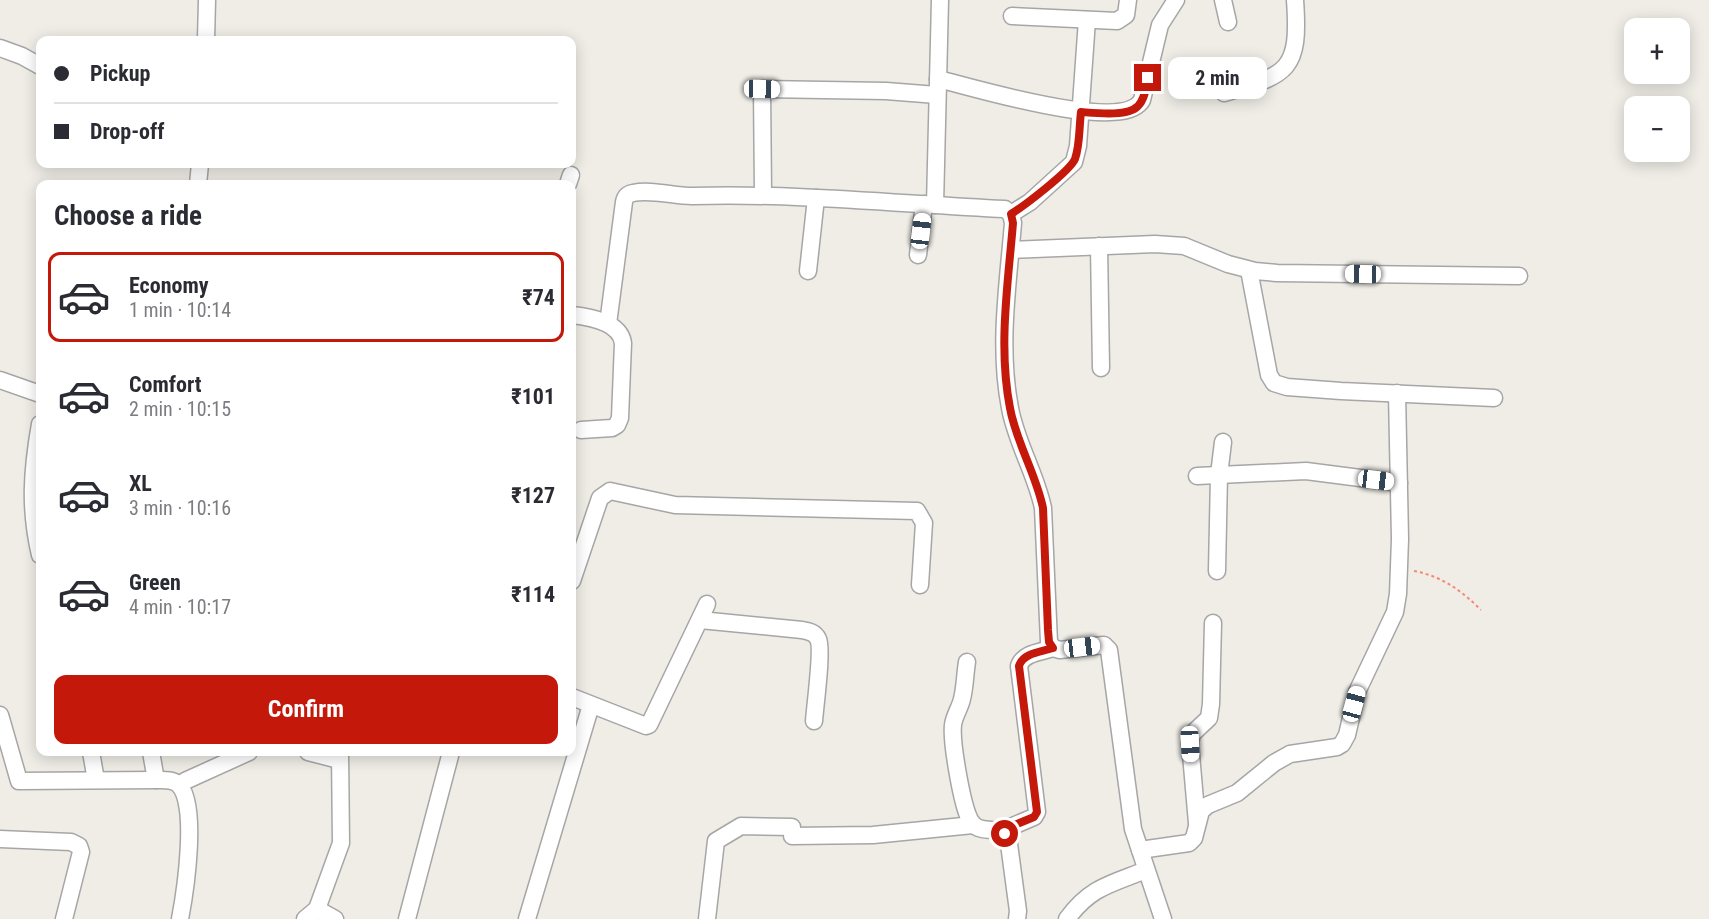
<!DOCTYPE html>
<meta charset="utf-8">
<style>
:root{--surface:#fff;--page:#f2f2f3;--text:#2b2b33;--muted:#7c7c81;--line:#e1e1e2;--accent:#c4180b}
body{margin:0;font-family:"Roboto Condensed",sans-serif;background:var(--page);color:var(--text);height:100vh;display:flex;flex-direction:column;font-size:22px;white-space:nowrap}
*{box-sizing:border-box;margin:0}
p{font-size:20px;color:var(--muted)}
.icon{flex:none;width:33px;height:33px;fill:none;stroke:currentColor;stroke-width:2;stroke-linecap:round;stroke-linejoin:round}
.map{position:relative;flex:1;overflow:hidden}
.panel{position:absolute;left:36px;top:180px;width:540px;height:576px;display:flex;flex-direction:column;background:var(--surface);border-radius:12px;box-shadow:0 3px 15px #0003}
.panel>*{flex:none}
.banner{position:absolute;left:36px;top:36px;width:540px;height:132px;border-radius:12px;box-shadow:0 3px 15px #0003;display:grid;align-content:center;height:132px;padding:0 18px;background:var(--surface)}
.buttons{position:absolute;left:1624px;top:18px;display:grid;gap:12px}
.buttons a{display:grid;place-items:center;width:66px;height:66px;border-radius:12px;background:var(--surface);box-shadow:0 3px 15px #0003;font-size:30px}
.end{position:absolute;width:27px;height:27px;margin:-14px;border:8px solid #c4180b;background:#fff;box-shadow:0 0 0 3px #fff}
.from{border-radius:50%}
.bubble{position:absolute;height:42px;border-radius:12px;background:var(--surface);box-shadow:0 3px 15px #0003;font-size:20px;font-weight:700;line-height:42px;text-align:center}
.car{position:absolute;width:18px;height:36px;margin:-18px -9px;border-radius:8px;box-shadow:0 0 4px 2px #0007;background:linear-gradient(#fff 24%,#345 0 40%,#fff 0 76%,#345 0 86%,#fff 0)}
.banner b{display:flex;align-items:center;gap:21px;height:57px;font-size:22px}
.banner b+b{border-top:2px solid var(--line)}
.banner i{width:15px;height:15px;background:var(--text)}
ul{padding:0;list-style:none}
li{display:flex;align-items:center;gap:18px;height:90px;margin:0 12px 9px;padding:0 6px;border:3px solid transparent;border-radius:12px}
li div{flex:1}
li b{display:block;font-size:22px}
li em{font-style:normal;font-weight:700}
li.selected{border-color:var(--accent)}
li>.icon{width:54px;height:54px;stroke-width:1.5}
h2{padding:0 18px;font-size:27px;line-height:72px}
.cta{display:flex;gap:12px;margin-top:auto;padding:12px 18px}
.cta a{flex:1;height:69px;border-radius:12px;background:var(--accent);color:#fff;font-size:24px;font-weight:700;line-height:69px;text-align:center}
.map>svg:first-child{display:block}
.lines{fill:none;stroke-linecap:round;stroke-linejoin:round}
.minor-casing{stroke:#a6a6a6;stroke-width:19}
.path{stroke:#f28a74;stroke-width:2;stroke-dasharray:3 3;stroke-linecap:butt}
.minor{stroke:#fff;stroke-width:16}
.route{stroke:#c4180b;stroke-width:8}
</style>
<div class="map">
<svg width="1709" height="919" viewBox="0 0 1709 919">
<rect width="100%" height="100%" fill="#efede6"/>
<g class="lines">
<g class="minor-casing">
<g id="minor">
<polyline points="1223,0 1228,22"/>
<polyline points="1012,16 1117,21 1126,15 1128,0"/>
<polyline points="206,40 207,0"/>
<polyline points="0,48 22,56 40,66"/>
<path d="M938 79C972 87 1123 134 1142 100L1160 25 1176 0"/>
<path d="M1224 93C1289 75 1300 70 1295 0"/>
<polyline points="198,184 200,164"/>
<polyline points="568,184 571,175"/>
<polyline points="763,194 762,89 886,91 937,95"/>
<polyline points="935,205 940,0"/>
<polyline points="1011,214 1030,202 1074,162 1078,146 1087,20"/>
<polyline points="1099,246 1101,368"/>
<polyline points="1011,250 1155,244 1184,246 1228,264 1255,271 1277,273 1519,276"/>
<polyline points="918,255 924,204"/>
<polyline points="1249,270 1269,375 1274,383 1287,387 1341,391 1494,398"/>
<polyline points="808,271 816,198"/>
<path d="M572 315C590 317 620 322 623 343L620 418 617 425 612 428 581 430"/>
<path d="M608 324 624 202C625 197 627 194 633 193 651 189 673 196 692 196 797 193 901 204 1005 209L1011 214 1013 223C1008 284 998 347 1010 408 1016 442 1036 474 1043 508L1049 642 1053 648 1060 650 1104 645 1109 650 1133 829 1163 919"/>
<polyline points="0,380 40,394"/>
<path d="M40 424C32 470 29 508 40 555"/>
<polyline points="1197,476 1306,471 1399,483"/>
<polyline points="1217,571 1219,475 1223,442"/>
<polyline points="572,581 600,498 610,491 675,505 917,511 924,523 920,585"/>
<path d="M700 620 802 630C808 631 815 632 818 639 823 648 815 707 814 721"/>
<path d="M967 662C965 674 965 687 962 699 960 708 954 716 953 725 951 742 962 805 970 820 981 839 1000 819 1009 844L1018 911 1017 919"/>
<polyline points="572,697 646,726 649,725 707,604"/>
<path d="M0 715 19 781 156 780C164 780 172 779 178 784 199 802 185 893 180 919"/>
<polyline points="91,752 96,780"/>
<polyline points="151,752 156,780"/>
<polyline points="308,752 339,760"/>
<polyline points="185,781 249,752"/>
<polyline points="1197,823 1190,743 1192,734 1209,718 1211,704 1213,623"/>
<path d="M1001 831 1034 817 1037 812 1019 666C1023 653 1041 652 1053 648"/>
<polyline points="792,836 873,835 973,825"/>
<polyline points="0,839 71,842 79,846 81,852 64,919"/>
<polyline points="1140,850 1189,843 1194,838 1201,811 1208,805 1237,793 1274,763 1290,754 1337,747 1342,744 1347,735 1357,692 1395,612 1398,594 1400,539 1397,393"/>
<polyline points="317,909 341,843 340,752"/>
<polyline points="305,919 317,909 335,919"/>
<polyline points="407,919 451,752"/>
<polyline points="527,919 591,705"/>
<polyline points="707,919 716,841 741,826 792,827"/>
<path d="M1067 919C1090 887 1111 884 1146 870"/>
</g>
</g>
<path class="path" d="M1414 571C1441 576 1461 590 1481 610"/>
<use href="#minor" class="minor"/>
</g>
<g class="lines">
<path class="route" d="M1005 834 1000 831 1034 817 1037 812 1019 666C1023 653 1041 652 1053 648L1049 642 1048 630 1043 508C1036 474 1016 442 1010 408 998 347 1008 284 1013 223L1011 214C1024 206 1070 171 1075 159 1080 145 1079 128 1081 112 1095 113 1128 117 1138 106 1145 99 1146 87 1148 78"/>
</g>
</svg>
<div class="buttons">
<a>+</a>
<a>−</a>
</div>
<i class="end from" style="left:1005px;top:834px"></i>
<i class="end" style="left:1148px;top:78px"></i>
<div class="bubble" style="left:1168px;top:57px;width:99px">2 min</div>
<i class="car" style="left:762px;top:89px;rotate:91deg"></i>
<i class="car" style="left:921px;top:231px;rotate:7deg"></i>
<i class="car" style="left:1363px;top:274px;rotate:271deg"></i>
<i class="car" style="left:1376px;top:480px;rotate:97deg"></i>
<i class="car" style="left:1082px;top:647px;rotate:83deg"></i>
<i class="car" style="left:1354px;top:704px;rotate:15deg"></i>
<i class="car" style="left:1190px;top:744px;rotate:177deg"></i>
<div class="banner">
<b><i class="from"></i>Pickup</b>
<b><i></i>Drop-off</b>
</div>
<section class="panel">
<h2>Choose a ride</h2>
<ul>
<li class="selected"><svg class="icon" aria-label="car" viewBox="0 0 24 24"><path d="M5 17H2v-5l4-1 3-4h7l3 4 3 1v5h-3M9 17h6M6 11h13"/><circle cx="7" cy="17" r="2"/><circle cx="17" cy="17" r="2"/></svg><div><b>Economy</b><p>1 min · 10:14</p></div><em>₹74</em></li>
<li><svg class="icon" aria-label="car" viewBox="0 0 24 24"><path d="M5 17H2v-5l4-1 3-4h7l3 4 3 1v5h-3M9 17h6M6 11h13"/><circle cx="7" cy="17" r="2"/><circle cx="17" cy="17" r="2"/></svg><div><b>Comfort</b><p>2 min · 10:15</p></div><em>₹101</em></li>
<li><svg class="icon" aria-label="car" viewBox="0 0 24 24"><path d="M5 17H2v-5l4-1 3-4h7l3 4 3 1v5h-3M9 17h6M6 11h13"/><circle cx="7" cy="17" r="2"/><circle cx="17" cy="17" r="2"/></svg><div><b>XL</b><p>3 min · 10:16</p></div><em>₹127</em></li>
<li><svg class="icon" aria-label="car" viewBox="0 0 24 24"><path d="M5 17H2v-5l4-1 3-4h7l3 4 3 1v5h-3M9 17h6M6 11h13"/><circle cx="7" cy="17" r="2"/><circle cx="17" cy="17" r="2"/></svg><div><b>Green</b><p>4 min · 10:17</p></div><em>₹114</em></li>
</ul>
<div class="cta"><a>Confirm</a></div>
</section>
</div>
